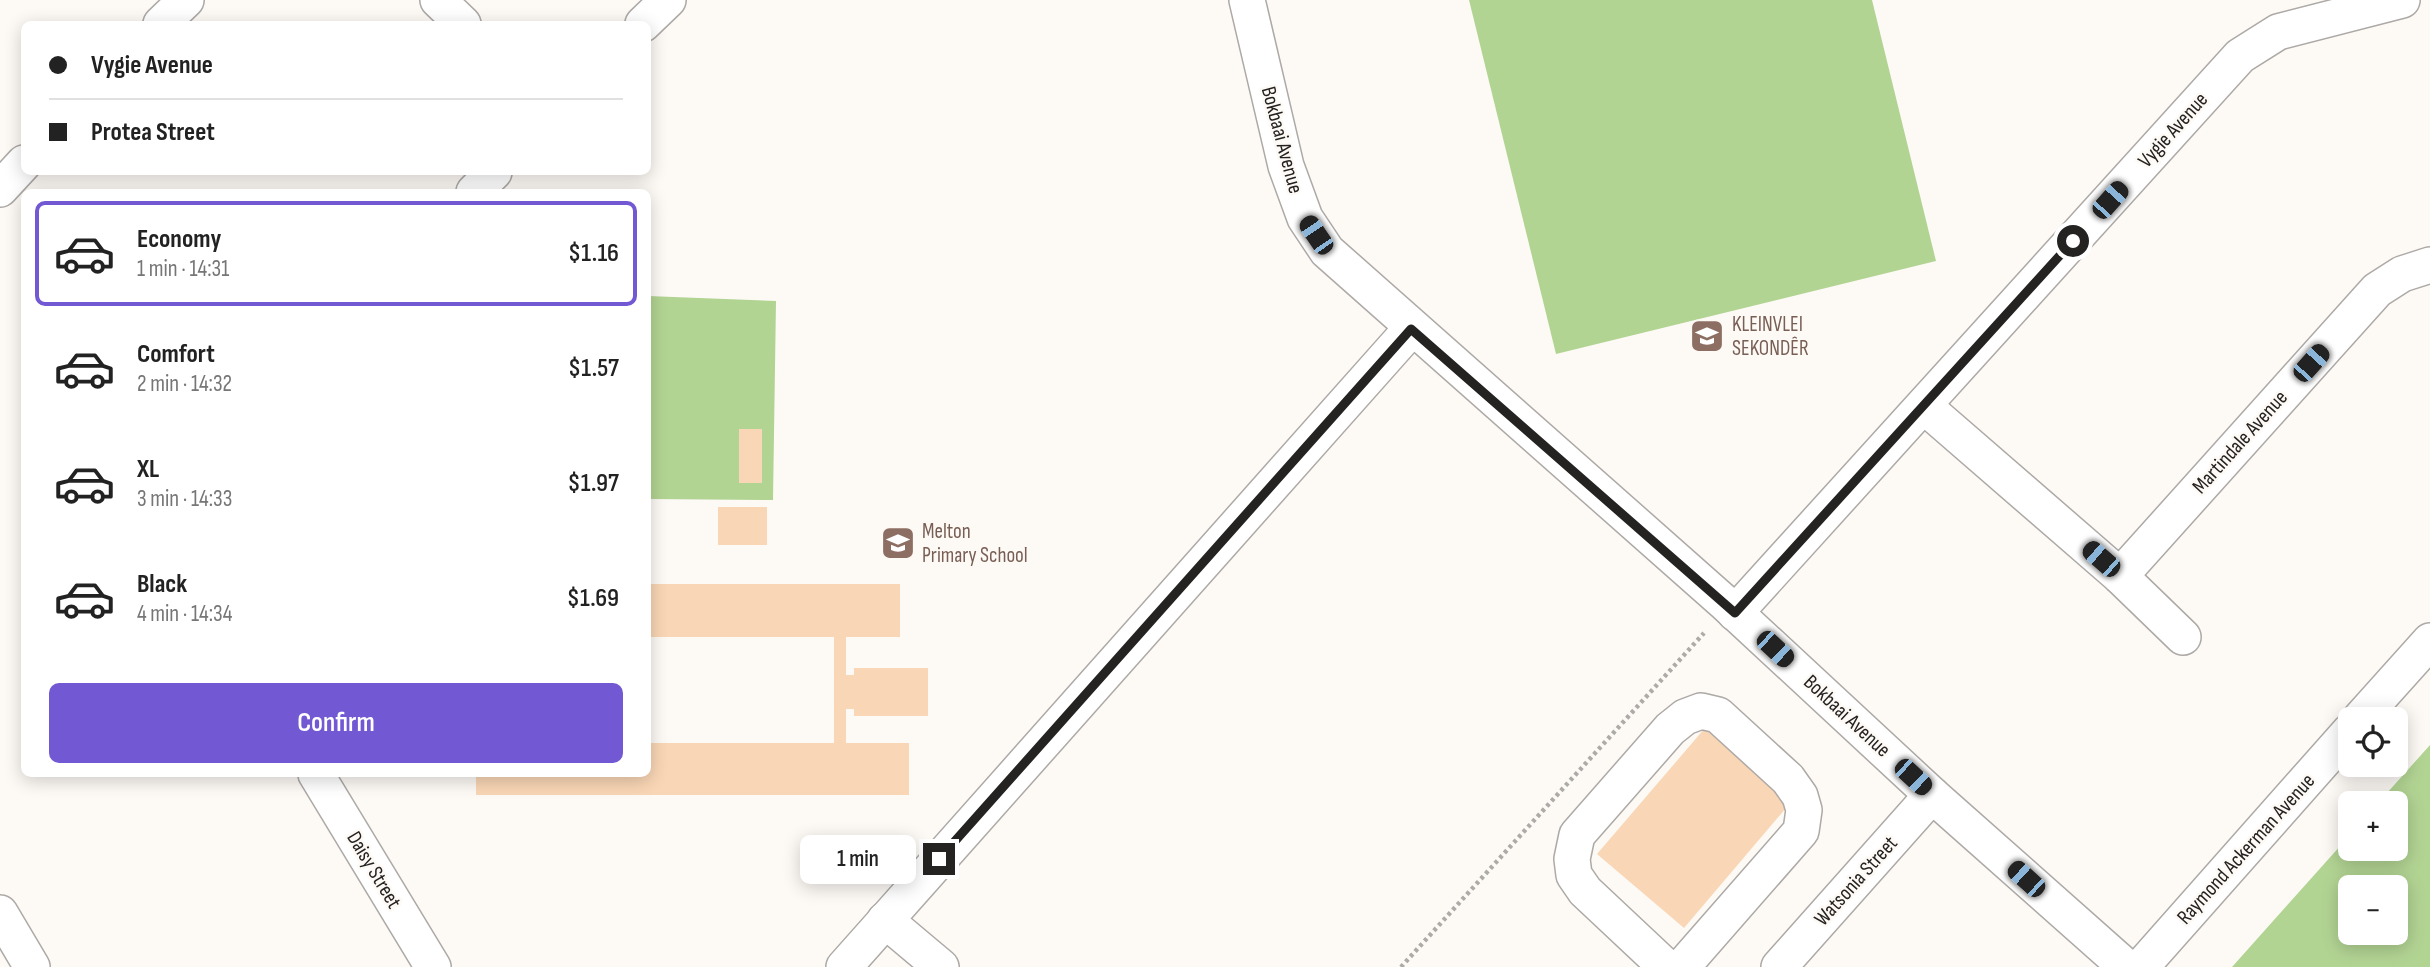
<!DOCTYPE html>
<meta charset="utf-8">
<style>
:root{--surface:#fff;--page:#f6f6f6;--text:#222;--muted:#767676;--line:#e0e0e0;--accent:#7259d3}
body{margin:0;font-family:"Sofia Sans Condensed",sans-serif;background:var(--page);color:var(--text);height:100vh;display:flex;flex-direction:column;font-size:26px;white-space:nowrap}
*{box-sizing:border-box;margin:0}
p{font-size:23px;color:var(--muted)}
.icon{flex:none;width:38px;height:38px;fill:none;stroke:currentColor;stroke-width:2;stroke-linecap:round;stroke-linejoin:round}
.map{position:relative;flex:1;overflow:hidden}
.panel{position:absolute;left:21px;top:189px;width:630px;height:588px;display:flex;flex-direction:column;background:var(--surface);border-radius:10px;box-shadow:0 4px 18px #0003}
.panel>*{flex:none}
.guide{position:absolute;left:21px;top:21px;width:630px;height:154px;border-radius:10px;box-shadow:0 4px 18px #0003;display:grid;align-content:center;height:154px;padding:0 28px;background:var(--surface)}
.controls{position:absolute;left:2338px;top:707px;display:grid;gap:14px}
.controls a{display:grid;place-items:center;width:70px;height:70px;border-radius:10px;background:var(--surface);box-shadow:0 4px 18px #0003;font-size:35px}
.end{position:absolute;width:32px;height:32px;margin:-16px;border:9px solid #242322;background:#fff;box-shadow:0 0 0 4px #fff}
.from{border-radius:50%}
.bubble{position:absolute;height:49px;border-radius:10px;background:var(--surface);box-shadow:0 4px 18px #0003;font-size:23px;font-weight:600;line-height:49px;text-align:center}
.car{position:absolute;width:21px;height:42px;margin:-21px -10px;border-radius:9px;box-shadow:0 0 5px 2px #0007;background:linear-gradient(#222 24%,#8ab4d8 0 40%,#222 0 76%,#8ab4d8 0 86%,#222 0)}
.guide b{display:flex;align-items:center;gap:24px;height:66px;font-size:26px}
.guide b+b{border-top:2px solid var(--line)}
.guide i{width:18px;height:18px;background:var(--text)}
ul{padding:12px 0 0;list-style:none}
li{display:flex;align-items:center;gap:21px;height:105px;margin:0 14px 10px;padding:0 14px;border:4px solid transparent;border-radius:10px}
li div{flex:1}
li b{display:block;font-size:26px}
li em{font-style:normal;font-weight:600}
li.selected{border-color:var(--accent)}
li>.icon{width:63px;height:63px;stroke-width:1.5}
.action{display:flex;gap:14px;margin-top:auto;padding:14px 28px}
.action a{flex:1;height:80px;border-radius:10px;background:var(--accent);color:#fff;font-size:28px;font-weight:600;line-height:80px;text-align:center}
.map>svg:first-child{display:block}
.green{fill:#b2d493;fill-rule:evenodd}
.building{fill:#f9d6b5}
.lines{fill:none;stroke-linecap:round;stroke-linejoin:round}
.minor-casing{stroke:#ada9a6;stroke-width:38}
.path{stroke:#adaba8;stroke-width:4.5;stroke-dasharray:3.5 3.5;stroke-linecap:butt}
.minor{stroke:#fff;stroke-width:35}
.route{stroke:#242322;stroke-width:9}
.labels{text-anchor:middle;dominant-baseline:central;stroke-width:5;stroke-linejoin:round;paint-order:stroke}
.street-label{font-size:21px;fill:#242322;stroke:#fdfaf6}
.education-label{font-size:21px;fill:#785e54;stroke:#fdfaf6;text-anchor:start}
</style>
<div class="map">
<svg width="2430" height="967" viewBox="0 0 2430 967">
<rect width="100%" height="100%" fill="#fdfaf6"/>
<g class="green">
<polygon points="1469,0 1872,0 1936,261 1556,354"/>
<polygon points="648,296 776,301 773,500 648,499"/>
<path d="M2430 745V967H2232L2350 835V849H2396V803H2378ZM2350 887H2396V933H2350Z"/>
</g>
<g class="building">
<rect x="739" y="429" width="23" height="54"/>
<rect x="718" y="507" width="49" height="38"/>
<polygon points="648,584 900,584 900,637 846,637 846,675 854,675 854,668 928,668 928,716 854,716 854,709 846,709 846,743 909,743 909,795 476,795 476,774 648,774 648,743 834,743 834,637 648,637"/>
<polygon points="1705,728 1792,801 1684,928 1597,854"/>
</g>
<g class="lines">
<g class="minor-casing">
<g id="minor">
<polyline points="438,0 463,24"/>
<polyline points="1247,0 1286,166 1305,218 1327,251 1726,604 1932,795 2126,967"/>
<polyline points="161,24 186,0"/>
<polyline points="643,24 668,0"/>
<polyline points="0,189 24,163"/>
<polyline points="474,192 494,172"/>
<polyline points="1924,406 2120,576 2183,637"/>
<polyline points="2120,576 2377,290 2402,274 2430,265"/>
<polyline points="1735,613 2240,56 2278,32 2402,0"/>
<polyline points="2360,719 2430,641"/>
<polyline points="316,774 433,967"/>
<polyline points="0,913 32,967"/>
<polyline points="885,920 941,967"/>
<polyline points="844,967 1411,329"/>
<polyline points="1666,967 1585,891 1574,875 1572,859 1577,835 1670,729 1685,717 1701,711 1718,715 1788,779 1800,796 1804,810 1801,831 1682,967"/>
<polyline points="1779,967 1932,795"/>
<polyline points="2141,967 2350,731"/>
</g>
</g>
<polyline class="path" points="1401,967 1704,633"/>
<use href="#minor" class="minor"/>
</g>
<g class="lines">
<polyline class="route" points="939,859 1411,329 1735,613 2073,241"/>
</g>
<defs>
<g id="school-square" transform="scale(1.75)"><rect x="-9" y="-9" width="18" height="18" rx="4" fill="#8d6e63" stroke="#fdfaf6"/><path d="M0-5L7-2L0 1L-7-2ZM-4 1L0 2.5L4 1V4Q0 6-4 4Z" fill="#fff"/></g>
</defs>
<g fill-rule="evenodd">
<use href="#school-square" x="1707" y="336"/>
<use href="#school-square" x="898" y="543"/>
</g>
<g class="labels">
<g class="street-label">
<text transform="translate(2173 130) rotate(-48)">Vygie Avenue</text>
<text transform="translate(1282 140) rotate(75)">Bokbaai Avenue</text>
<text transform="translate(2240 442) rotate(-48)">Martindale Avenue</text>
<text transform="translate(1847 716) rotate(43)">Bokbaai Avenue</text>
<text transform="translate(2246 849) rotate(-48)">Raymond Ackerman Avenue</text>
<text transform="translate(374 870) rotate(59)">Daisy Street</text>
<text transform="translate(1856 881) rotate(-48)">Watsonia Street</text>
</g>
<g class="education-label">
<text x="1732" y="324">KLEINVLEI<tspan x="1732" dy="24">SEKONDÊR</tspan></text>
<text x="922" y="531">Melton<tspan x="922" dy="24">Primary School</tspan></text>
</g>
</g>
</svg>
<div class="controls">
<a><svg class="icon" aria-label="locate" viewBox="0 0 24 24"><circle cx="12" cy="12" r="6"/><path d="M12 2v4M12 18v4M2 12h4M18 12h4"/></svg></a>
<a>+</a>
<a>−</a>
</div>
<i class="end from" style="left:2073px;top:241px"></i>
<i class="end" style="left:939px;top:859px"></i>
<div class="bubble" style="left:800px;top:835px;width:116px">1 min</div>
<i class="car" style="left:2110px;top:200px;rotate:42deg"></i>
<i class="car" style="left:1316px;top:235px;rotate:326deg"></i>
<i class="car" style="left:2311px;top:363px;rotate:42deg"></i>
<i class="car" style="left:2101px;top:559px;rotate:311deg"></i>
<i class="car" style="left:1775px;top:649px;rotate:133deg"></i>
<i class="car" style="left:1913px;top:777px;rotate:133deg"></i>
<i class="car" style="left:2026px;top:879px;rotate:312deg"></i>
<div class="guide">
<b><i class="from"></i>Vygie Avenue</b>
<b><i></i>Protea Street</b>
</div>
<section class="panel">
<ul>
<li class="selected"><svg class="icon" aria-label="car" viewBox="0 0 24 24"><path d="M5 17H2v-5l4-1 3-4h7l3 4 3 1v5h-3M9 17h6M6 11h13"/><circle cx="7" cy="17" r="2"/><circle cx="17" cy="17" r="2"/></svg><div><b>Economy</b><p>1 min · 14:31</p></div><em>$1.16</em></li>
<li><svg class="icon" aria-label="car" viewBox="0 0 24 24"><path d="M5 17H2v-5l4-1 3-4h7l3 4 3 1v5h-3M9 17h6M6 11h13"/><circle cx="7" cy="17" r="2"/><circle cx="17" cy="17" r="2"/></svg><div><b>Comfort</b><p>2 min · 14:32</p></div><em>$1.57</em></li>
<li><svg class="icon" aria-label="car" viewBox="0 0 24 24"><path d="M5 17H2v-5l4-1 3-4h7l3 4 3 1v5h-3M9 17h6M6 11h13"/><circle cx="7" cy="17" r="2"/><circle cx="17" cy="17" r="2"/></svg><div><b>XL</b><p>3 min · 14:33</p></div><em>$1.97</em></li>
<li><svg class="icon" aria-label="car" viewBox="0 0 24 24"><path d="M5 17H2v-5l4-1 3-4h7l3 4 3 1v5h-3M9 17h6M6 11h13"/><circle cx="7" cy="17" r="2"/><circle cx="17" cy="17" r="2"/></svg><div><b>Black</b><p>4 min · 14:34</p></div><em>$1.69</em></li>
</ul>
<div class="action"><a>Confirm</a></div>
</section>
</div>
